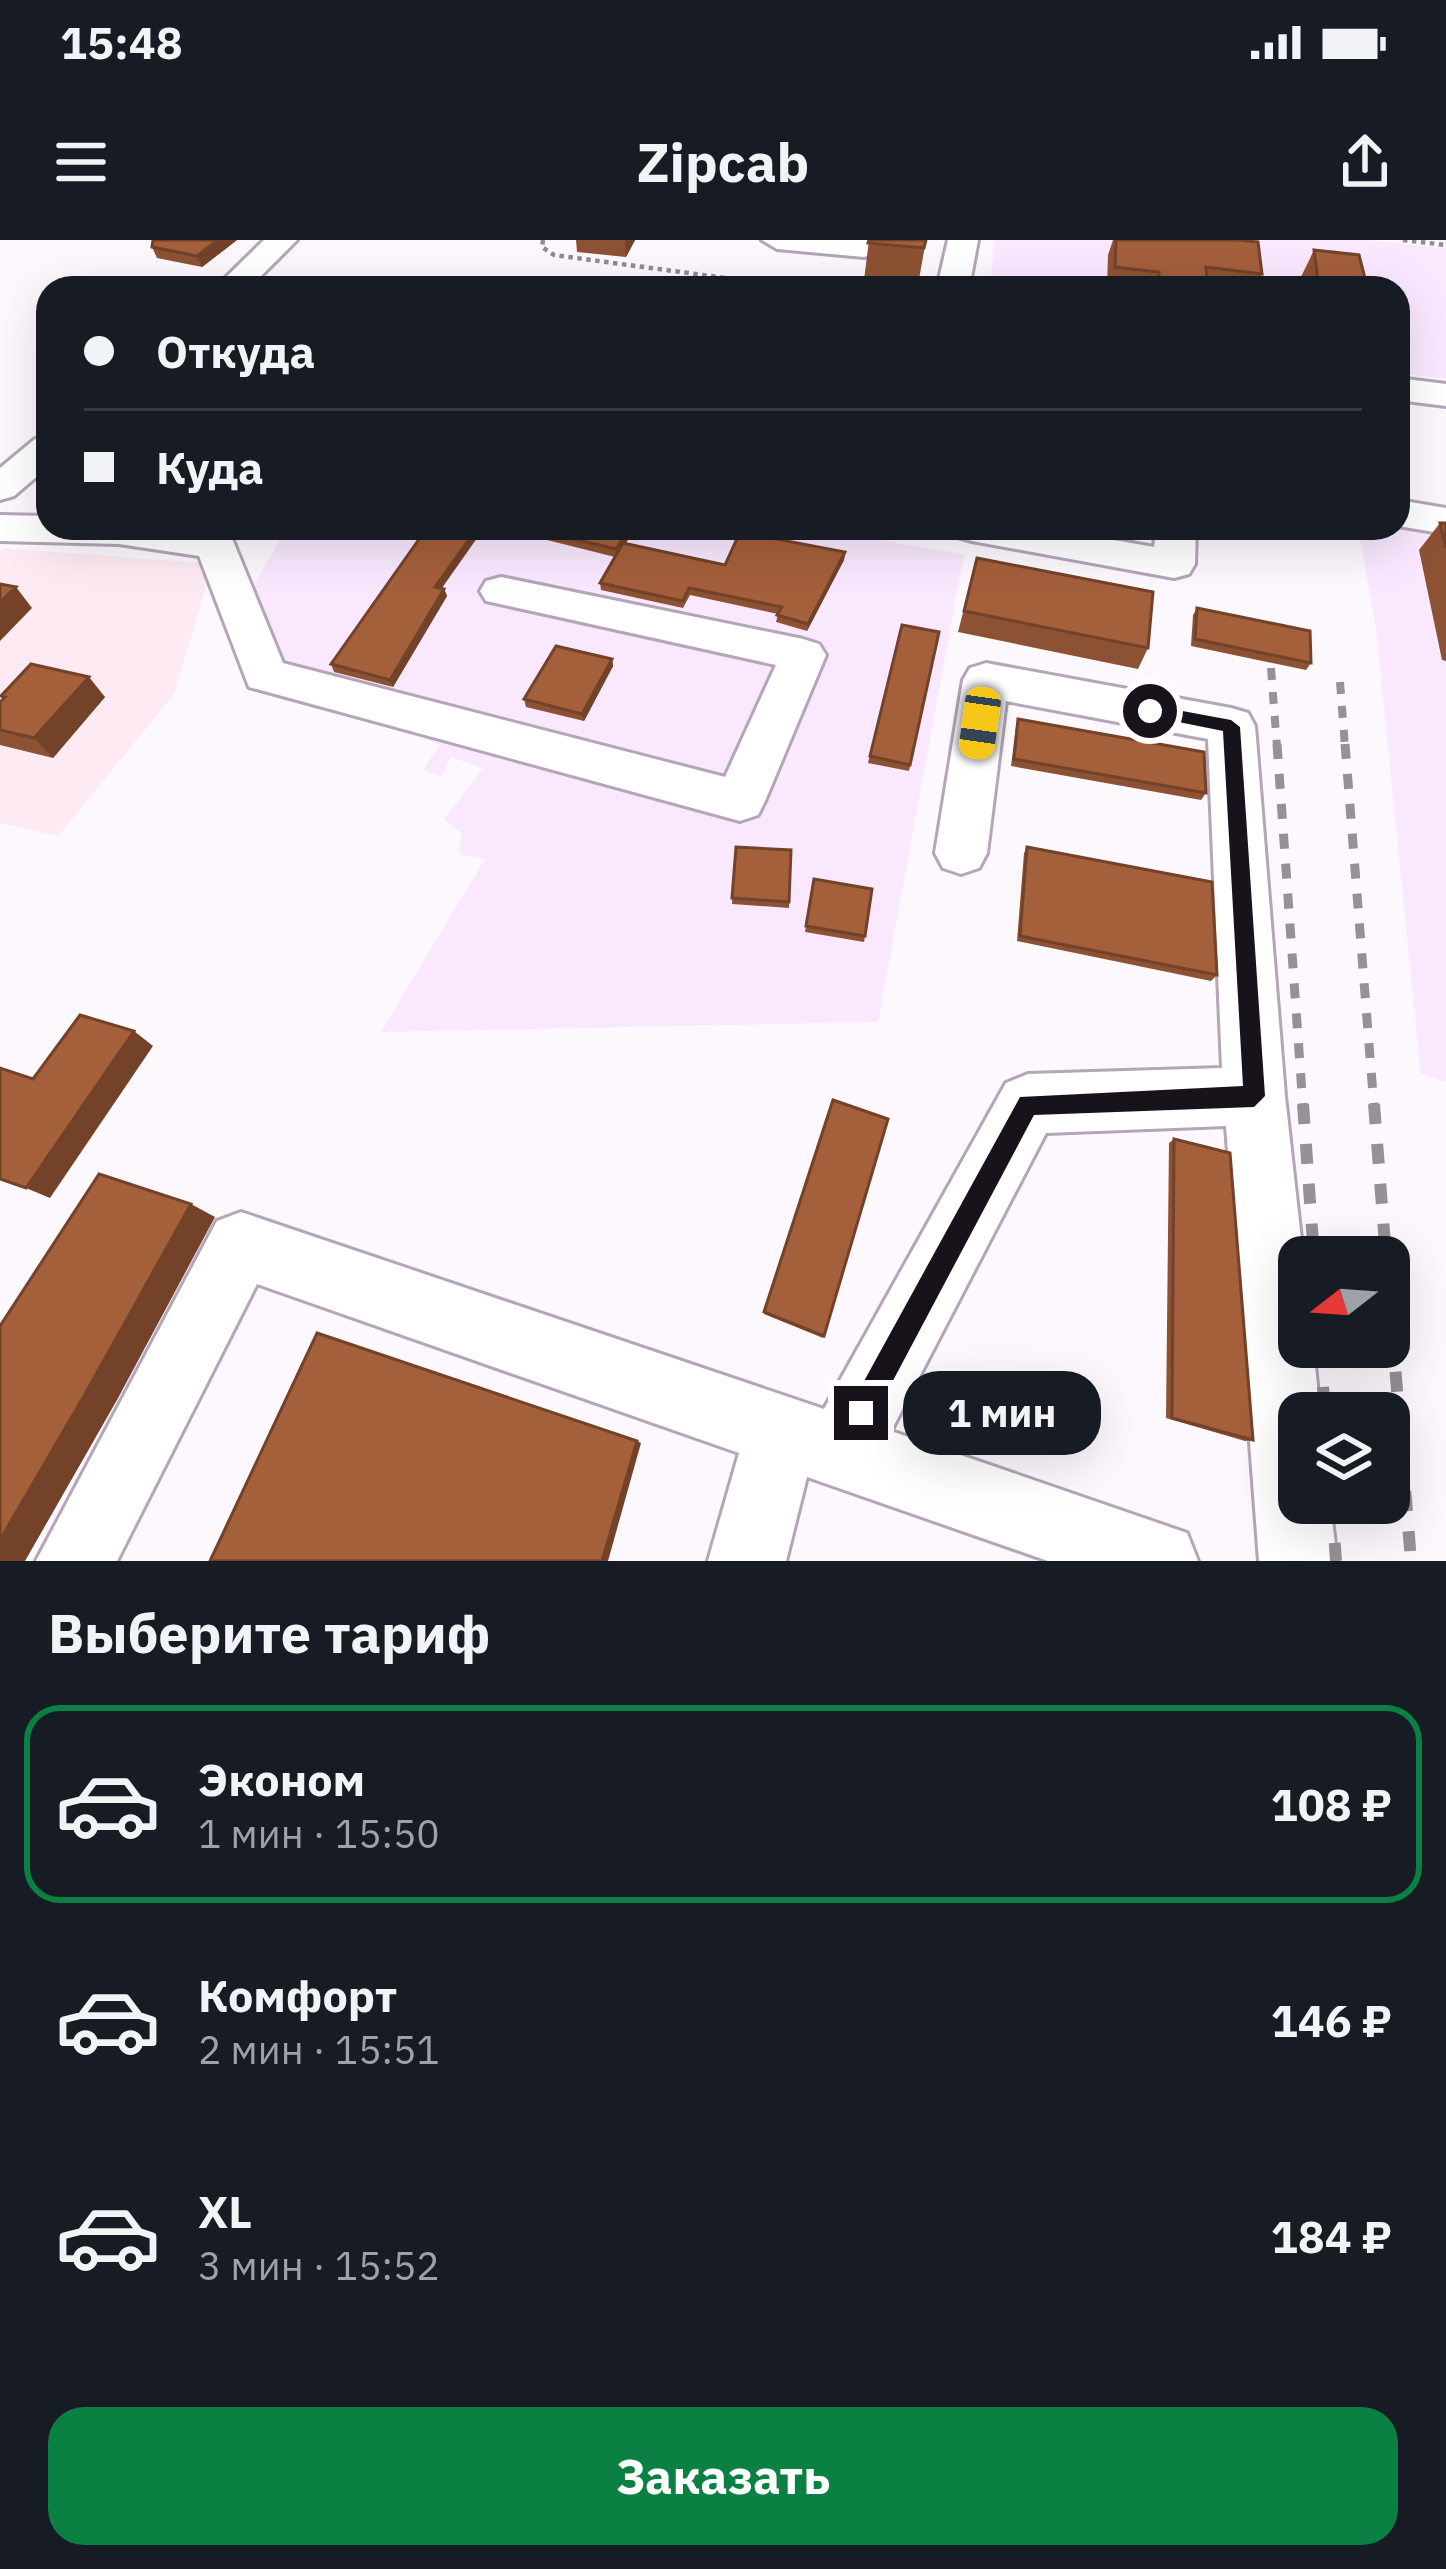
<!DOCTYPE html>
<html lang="ru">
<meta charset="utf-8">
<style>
:root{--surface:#171b24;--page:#242831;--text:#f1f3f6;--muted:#9ea1a6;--line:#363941;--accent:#0b8043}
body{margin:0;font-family:"IBM Plex Sans",sans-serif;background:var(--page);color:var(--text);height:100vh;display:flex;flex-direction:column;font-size:45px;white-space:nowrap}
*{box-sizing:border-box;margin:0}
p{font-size:39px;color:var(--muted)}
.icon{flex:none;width:66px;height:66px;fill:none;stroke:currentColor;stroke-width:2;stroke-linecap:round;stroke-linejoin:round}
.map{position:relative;height:1321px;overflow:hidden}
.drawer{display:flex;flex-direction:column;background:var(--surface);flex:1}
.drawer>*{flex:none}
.guide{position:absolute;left:36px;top:36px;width:1374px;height:264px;border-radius:36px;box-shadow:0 12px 48px #0002;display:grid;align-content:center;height:264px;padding:0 48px;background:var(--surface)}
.needle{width:78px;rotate:253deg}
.buttons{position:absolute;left:1278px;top:996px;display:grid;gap:24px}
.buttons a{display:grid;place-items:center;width:132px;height:132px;border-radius:24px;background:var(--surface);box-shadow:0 12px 48px #0002;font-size:60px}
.end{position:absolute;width:54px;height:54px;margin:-27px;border:15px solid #18131a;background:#fff;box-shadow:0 0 0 6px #fff}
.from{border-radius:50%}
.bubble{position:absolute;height:84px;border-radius:36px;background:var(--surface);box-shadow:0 12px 48px #0002;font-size:39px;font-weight:700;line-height:84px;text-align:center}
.car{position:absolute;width:36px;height:72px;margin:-36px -18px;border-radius:15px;box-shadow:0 0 9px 3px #0007;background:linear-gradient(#f5c518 24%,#345 0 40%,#f5c518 0 76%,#345 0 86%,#f5c518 0)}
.guide b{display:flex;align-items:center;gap:42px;height:114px;font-size:45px}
.guide b+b{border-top:3px solid var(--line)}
.guide i{width:30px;height:30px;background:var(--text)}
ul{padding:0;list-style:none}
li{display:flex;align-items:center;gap:36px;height:198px;margin:0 24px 18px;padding:0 24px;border:6px solid transparent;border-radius:36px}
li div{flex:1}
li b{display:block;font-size:45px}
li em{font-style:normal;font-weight:700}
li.active{border-color:var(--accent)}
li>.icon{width:108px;height:108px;stroke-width:1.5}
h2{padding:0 48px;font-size:54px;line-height:144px}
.cta{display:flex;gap:24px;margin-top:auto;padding:24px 48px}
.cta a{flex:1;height:138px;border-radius:36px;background:var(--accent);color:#fff;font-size:48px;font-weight:700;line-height:138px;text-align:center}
.status{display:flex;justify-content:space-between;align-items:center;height:84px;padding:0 60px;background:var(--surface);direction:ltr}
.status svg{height:33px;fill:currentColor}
header{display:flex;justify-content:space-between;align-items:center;height:156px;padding:0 48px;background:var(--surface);font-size:54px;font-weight:700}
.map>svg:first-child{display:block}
.built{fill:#f9e8ff}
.medical{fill:#fdeaf2}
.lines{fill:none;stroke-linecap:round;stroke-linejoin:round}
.minor-casing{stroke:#b4a5b9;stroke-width:6}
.path{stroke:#8f8b91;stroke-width:4.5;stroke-dasharray:4.5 4.5;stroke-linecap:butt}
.minor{fill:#fff;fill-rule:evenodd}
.rail-far2{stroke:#959196;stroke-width:8;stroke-dasharray:12 12;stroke-linecap:butt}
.rail-far1{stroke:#959196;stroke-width:9;stroke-dasharray:15 15;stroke-linecap:butt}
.rail{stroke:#959196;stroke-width:12;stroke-dasharray:20 20;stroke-linecap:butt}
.wall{fill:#8d5233}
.shaded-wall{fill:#734229}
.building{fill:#a45f3b;stroke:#734229;stroke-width:3}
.route{fill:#18131a}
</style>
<div class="status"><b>15:48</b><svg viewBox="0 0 49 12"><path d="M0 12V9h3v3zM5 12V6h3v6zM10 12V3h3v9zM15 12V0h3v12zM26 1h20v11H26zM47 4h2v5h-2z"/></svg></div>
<header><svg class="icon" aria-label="menu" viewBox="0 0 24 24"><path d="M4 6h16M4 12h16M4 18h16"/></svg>Zipcab<svg class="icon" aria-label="share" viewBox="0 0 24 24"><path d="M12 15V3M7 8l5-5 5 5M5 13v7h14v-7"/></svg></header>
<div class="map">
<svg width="1446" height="1321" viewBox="0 0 1446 1321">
<rect width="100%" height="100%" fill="#fcf8fd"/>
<g class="built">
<polygon points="994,0 1368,0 1446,8 1446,139 1398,133 1398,48 991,48"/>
<polygon points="1398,284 1446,291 1446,842 1421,834 1376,388 1358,288 1398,288"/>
<polygon points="287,288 807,288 964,314 878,782 381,792 485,619 459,614 462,593 444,579 483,528 451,517 441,536 423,530 440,505 265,435 243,363"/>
</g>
<polygon class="medical" points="4,308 213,324 174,454 58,596 0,583 0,312"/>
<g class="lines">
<g class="minor-casing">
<g id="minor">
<polygon points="264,0 297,0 249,48 215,48"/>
<polygon points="762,0 881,0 875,14 864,17 777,9"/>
<polygon points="948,0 978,0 969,48 937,48"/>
<polygon points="1398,138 1446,144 1446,166 1398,160"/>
<polygon points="48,196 48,227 14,256 0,260 0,228 35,199"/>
<polygon points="1398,260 1446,268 1446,294 1398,286"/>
<polygon points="0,275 48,276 48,288 190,288 231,296 283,423 725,537 776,425 486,361 480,351 486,341 501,337 803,399 819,404 826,415 765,561 758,575 740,581 249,447 199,316 119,304 0,301"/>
<polygon points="952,288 1046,288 1154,307 1156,288 1196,288 1195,324 1189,334 1174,338 972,301 958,297"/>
<polygon points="986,423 1231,468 1248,473 1255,486 1285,856 1303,1017 1299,1017 1299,1107 1313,1107 1320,1173 1299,1173 1299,1263 1330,1263 1337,1321 1259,1321 1226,886 1046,893 891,1191 1187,1293 1198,1321 1048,1321 807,1237 786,1321 708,1321 739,1213 257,1044 117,1321 36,1321 217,981 241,972 824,1169 1006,843 1028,834 1222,828 1208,499 1006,461 987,613 979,628 961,634 943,628 935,613 963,440 970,428"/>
</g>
</g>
<g class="path">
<polyline points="543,0 542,7 554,15 800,48"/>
<polyline points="1403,0 1446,5"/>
</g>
<use href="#minor" class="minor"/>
<g class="rail-far2">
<polyline points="1271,428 1277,507"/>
<polyline points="1340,442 1345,507"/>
</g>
<g class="rail-far1">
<polyline points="1277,504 1303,867"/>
<polyline points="1345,504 1374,867"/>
</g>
<g class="rail">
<polyline points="1303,864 1314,1017"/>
<polyline points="1374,864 1386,1017"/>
<polyline points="1389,1052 1411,1321"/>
<polyline points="1320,1107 1325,1173"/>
<polyline points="1332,1263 1336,1321"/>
</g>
</g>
<g class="wall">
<polygon points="153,0 237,0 202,27 157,18 152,7"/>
<polygon points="576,0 635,0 626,17 577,12"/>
<polygon points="869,0 926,0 918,45 864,40"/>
<polygon points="1113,0 1237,0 1262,34 1256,48 1107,48 1108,15"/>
<polygon points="1314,10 1367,46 1366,48 1302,48 1301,37"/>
<polygon points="1440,283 1446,283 1446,421 1442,420 1419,310"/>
<polygon points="427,288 484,288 442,348 444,349 447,356 393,447 334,432 331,424"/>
<polygon points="514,288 636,288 625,304 725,325 845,312 844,320 807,391 776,382 778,374 690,355 683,368 601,350 600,343 615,317 515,292"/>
<polygon points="1120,288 1147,288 1145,292"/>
<polygon points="977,318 1148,408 1138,429 958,392"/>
<polygon points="1197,368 1311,423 1306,430 1191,406 1193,375"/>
<polygon points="902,385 939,392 909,531 868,523"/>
<polygon points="612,419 613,426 584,481 526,467 524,459"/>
<polygon points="1,456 105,457 53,518 0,505 0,462 3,459"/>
<polygon points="1018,479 1206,553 1201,560 1011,526 1016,486"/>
<polygon points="736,607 791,610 789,668 732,664"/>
<polygon points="1027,607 1217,735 1211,741 1017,701 1024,613"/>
<polygon points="814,639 865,696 864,702 805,692"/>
<polygon points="833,860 824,1096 823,1098 764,1074"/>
<polygon points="1174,899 1253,1200 1245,1201 1166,1178 1169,903"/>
</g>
<g class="shaded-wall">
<polygon points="218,0 237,0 202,27 197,16"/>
<polygon points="625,0 635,0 626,17"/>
<polygon points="477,288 484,288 437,354 435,347"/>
<polygon points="630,288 636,288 616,317 616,309"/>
<polygon points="845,312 844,320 807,391 808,384"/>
<polygon points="16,347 32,368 0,401 0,362"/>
<polygon points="444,349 447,356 393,447 390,440"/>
<polygon points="612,419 613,426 584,481 582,474"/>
<polygon points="89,437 105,457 53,518 34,498"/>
<polygon points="134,791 153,806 50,958 26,948"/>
<polygon points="191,964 215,977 117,1160 25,1321 0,1321 0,1300"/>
<polygon points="637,1201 641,1203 608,1321 602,1321"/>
</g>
<g class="building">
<polygon points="153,0 218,0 197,16 152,7"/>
<polygon points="869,0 926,0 924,8 868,3"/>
<polygon points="1116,0 1237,0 1258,2 1262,34 1206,27 1208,48 1159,43 1159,32 1115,27"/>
<polygon points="1314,10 1359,15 1367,46 1318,41"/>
<polygon points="999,44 1021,48 998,48"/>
<polygon points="1440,283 1446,283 1446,308"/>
<polygon points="427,288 477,288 435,347 444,349 390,440 331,424"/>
<polygon points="528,288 630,288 616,309"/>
<polygon points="740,292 845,312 808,384 777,375 782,367 689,348 683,361 600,343 623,303 725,325"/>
<polygon points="977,318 1153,352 1148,408 964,371"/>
<polygon points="0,344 16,347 0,362"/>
<polygon points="1197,368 1310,391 1311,423 1195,399"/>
<polygon points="902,385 939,392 910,525 870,516"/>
<polygon points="556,406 612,419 582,474 524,459"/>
<polygon points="31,424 89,437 34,498 0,490 0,462 5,457 1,456"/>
<polygon points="1018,479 1204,512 1206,553 1014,519"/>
<polygon points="736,607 791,610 789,662 732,658"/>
<polygon points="1027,607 1212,642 1217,735 1020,696"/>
<polygon points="814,639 872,649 865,696 806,686"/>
<polygon points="80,775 134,791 26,948 0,939 0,828 33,839"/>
<polygon points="833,860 888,879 824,1096 764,1072"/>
<polygon points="1174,899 1230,913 1253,1200 1172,1178"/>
<polygon points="99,934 191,964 84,1156 0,1300 0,1086"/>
<polygon points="317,1093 637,1201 602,1321 210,1321"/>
</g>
<polygon class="route" points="1150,465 1231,480 1240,487 1265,856 1254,867 1034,875 871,1182 861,1186 852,1182 848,1173 852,1163 1020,857 1243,846 1223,491 1144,475 1144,467"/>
</svg>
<div class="buttons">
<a><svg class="needle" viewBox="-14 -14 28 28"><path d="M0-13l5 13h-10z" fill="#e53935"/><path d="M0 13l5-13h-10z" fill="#9ea1a6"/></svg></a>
<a><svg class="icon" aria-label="layers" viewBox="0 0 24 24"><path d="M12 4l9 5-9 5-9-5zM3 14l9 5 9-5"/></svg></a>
</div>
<i class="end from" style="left:1150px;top:471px"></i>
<i class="end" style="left:861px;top:1173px"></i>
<div class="bubble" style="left:903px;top:1131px;width:198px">1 мин</div>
<i class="car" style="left:980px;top:483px;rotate:188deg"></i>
<div class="guide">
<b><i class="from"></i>Откуда</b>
<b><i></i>Куда</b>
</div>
</div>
<section class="drawer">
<h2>Выберите тариф</h2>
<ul>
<li class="active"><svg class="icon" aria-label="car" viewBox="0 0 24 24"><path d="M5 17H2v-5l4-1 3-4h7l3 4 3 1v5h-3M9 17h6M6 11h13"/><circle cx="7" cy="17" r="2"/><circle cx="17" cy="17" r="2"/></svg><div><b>Эконом</b><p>1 мин · 15:50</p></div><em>108 ₽</em></li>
<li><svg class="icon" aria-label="car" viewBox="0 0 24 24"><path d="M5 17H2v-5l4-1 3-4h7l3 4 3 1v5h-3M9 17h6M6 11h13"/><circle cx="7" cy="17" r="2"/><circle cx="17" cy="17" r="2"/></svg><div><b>Комфорт</b><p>2 мин · 15:51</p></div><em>146 ₽</em></li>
<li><svg class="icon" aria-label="car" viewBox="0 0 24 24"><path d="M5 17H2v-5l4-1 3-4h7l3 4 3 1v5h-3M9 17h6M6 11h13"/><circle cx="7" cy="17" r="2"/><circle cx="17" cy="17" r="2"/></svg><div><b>XL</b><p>3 мин · 15:52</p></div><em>184 ₽</em></li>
</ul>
<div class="cta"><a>Заказать</a></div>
</section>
